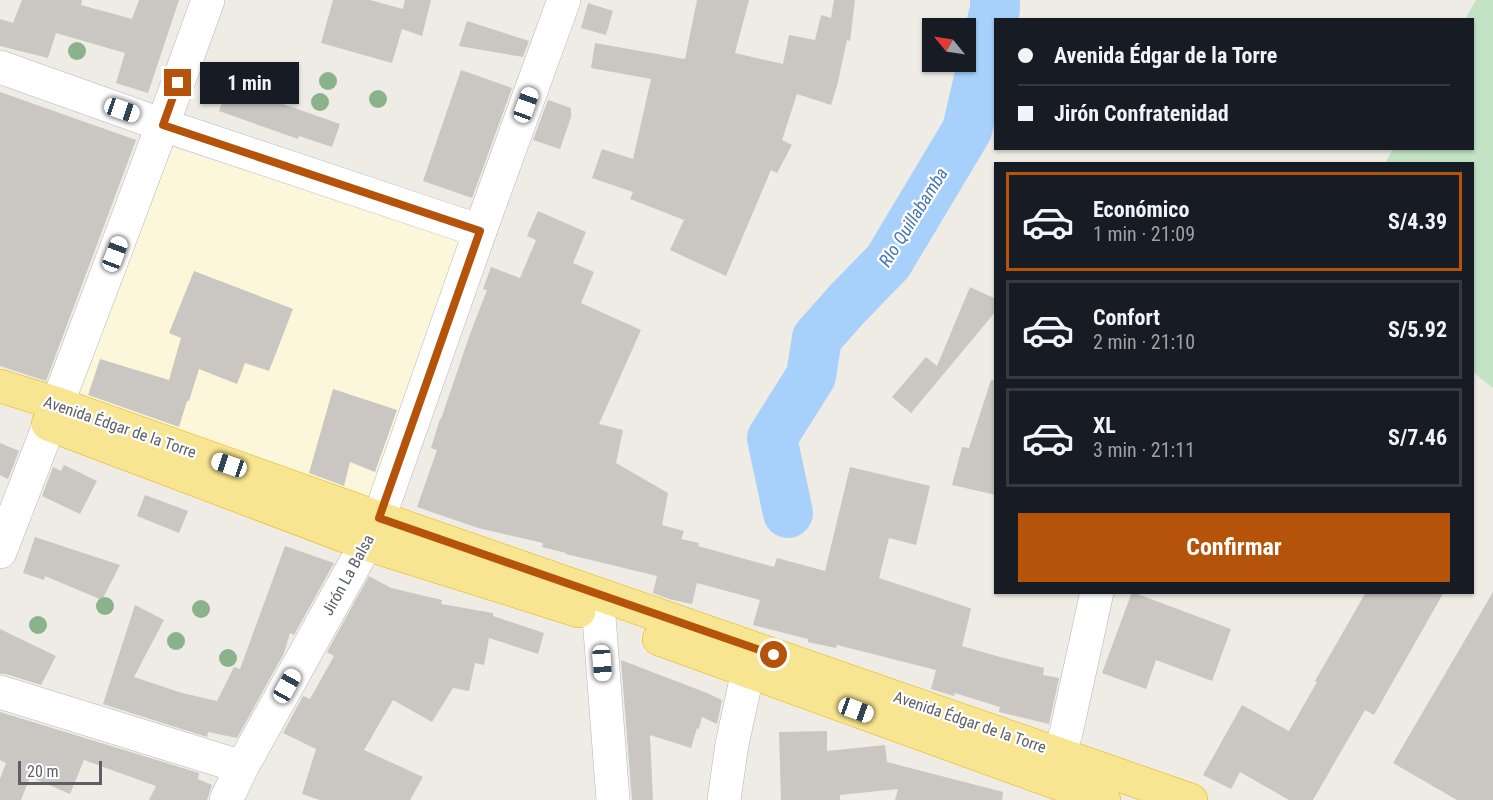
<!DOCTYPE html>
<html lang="es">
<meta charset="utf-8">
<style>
:root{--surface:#171b24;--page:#20242c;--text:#f1f3f6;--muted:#9ea1a6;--line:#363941;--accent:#b45309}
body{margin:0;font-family:"Roboto Condensed",sans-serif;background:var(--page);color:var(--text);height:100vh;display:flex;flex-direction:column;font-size:22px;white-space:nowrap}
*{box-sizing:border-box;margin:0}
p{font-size:20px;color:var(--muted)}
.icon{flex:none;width:33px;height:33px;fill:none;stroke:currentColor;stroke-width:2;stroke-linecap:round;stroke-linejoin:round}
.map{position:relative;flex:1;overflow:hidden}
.panel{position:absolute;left:994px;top:162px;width:480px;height:432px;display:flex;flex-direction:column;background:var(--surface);border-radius:0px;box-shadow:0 2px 4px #0004}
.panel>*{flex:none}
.hud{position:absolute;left:994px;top:18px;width:480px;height:132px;border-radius:0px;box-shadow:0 2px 4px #0004;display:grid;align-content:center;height:132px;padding:0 24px;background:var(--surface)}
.needle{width:39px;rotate:300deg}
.tools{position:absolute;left:922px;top:18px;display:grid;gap:12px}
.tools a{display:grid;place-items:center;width:54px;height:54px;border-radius:0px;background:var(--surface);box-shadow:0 2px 4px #0004;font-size:30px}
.scale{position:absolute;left:18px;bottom:15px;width:84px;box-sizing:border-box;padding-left:6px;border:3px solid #5c5f64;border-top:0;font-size:16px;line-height:21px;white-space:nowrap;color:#5c5f64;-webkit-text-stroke:4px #fff;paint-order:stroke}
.end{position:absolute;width:27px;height:27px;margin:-14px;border:8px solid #b45309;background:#fff;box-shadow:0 0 0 3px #fff}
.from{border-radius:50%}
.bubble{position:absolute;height:42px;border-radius:0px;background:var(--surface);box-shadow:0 2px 4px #0004;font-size:20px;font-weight:700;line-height:42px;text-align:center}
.car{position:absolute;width:18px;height:36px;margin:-18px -9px;border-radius:8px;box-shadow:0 0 4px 2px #0007;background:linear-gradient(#fff 24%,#345 0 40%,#fff 0 76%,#345 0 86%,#fff 0)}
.hud b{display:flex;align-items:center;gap:21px;height:57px;font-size:22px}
.hud b+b{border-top:2px solid var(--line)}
.hud i{width:15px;height:15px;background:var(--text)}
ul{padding:10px 0 0;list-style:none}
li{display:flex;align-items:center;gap:18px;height:99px;margin:0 12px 9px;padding:0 12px;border:3px solid var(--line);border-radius:0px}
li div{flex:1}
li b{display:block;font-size:22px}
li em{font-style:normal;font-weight:700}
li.current{border-color:var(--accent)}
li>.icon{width:54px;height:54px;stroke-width:1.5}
.cta{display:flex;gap:12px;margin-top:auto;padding:12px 24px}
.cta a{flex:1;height:69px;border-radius:0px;background:var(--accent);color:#fff;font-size:24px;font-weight:700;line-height:69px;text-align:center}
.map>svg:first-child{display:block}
.commercial{fill:#fcf7db}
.green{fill:#c2e4c4}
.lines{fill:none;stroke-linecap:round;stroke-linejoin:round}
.river{stroke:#a7d1fb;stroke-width:50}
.building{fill:#cac6c1}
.minor-casing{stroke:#b5b6bb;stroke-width:34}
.highway-casing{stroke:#e8b20a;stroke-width:34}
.minor{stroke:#fff;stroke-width:33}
.highway{stroke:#f8e591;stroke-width:33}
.tree{fill:#8bb38b}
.route{stroke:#b45309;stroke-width:8}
.labels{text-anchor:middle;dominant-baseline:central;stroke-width:4.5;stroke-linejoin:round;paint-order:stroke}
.street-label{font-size:16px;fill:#5c5f64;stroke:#fff}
.water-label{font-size:18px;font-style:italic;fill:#4776b5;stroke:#fff}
</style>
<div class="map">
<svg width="1493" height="800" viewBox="0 0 1493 800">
<rect width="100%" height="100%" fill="#eeece4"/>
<polygon class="commercial" points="165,145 465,239 372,503 68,398"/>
<polygon class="green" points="1476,0 1493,0 1493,388 1473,372 1473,164 1385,163 1393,149 1473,148 1473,20 1465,19"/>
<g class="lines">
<polyline class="river" points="788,513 772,438 811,376 817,338 848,303 888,262 967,130 995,9 995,0"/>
</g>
<g class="building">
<polygon points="22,0 82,0 81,5 132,19 139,0 179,0 148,93 116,83 125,53 56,33 48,58 0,46 0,19 13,23"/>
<polygon points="333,0 370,0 403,9 405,0 431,0 422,36 402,29 392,63 321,43"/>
<polygon points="697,0 749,0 735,53 783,64 789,35 815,40 821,15 831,18 834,0 855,0 850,41 847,40 837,86 831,105 797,94 782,140 792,145 777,173 771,170 726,276 670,250 684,220 630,199 633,192 592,178 602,149 633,159 651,79 591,68 595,43 685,59"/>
<polygon points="588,3 613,11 606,35 581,28"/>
<polygon points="467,21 529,41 523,57 459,46"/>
<polygon points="461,70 512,88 472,198 423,181"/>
<polygon points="229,85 340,124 332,147 299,136 298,139 219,111"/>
<polygon points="0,92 136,140 46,381 0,366"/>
<polygon points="548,100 571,108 571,117 560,149 533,140"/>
<polygon points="538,211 586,232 573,263 594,272 581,303 641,330 599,424 623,430 616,463 668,493 662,525 684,531 681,539 699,543 698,546 774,567 777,558 825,571 850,467 930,486 916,545 889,538 879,578 970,608 971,609 962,646 1000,657 1044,668 1043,675 1059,678 1049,724 999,712 1000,707 955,693 954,696 931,689 936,670 837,645 836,648 808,642 808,639 753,625 760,600 697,583 692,604 669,599 653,593 657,576 566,554 566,553 542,547 543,543 478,528 417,507 437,450 431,448 440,419 441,419 470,334 487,290 483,289 491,267 520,278 536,240 527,236"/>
<polygon points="194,271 293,309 269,371 245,363 237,384 199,369 189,401 187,401 179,427 88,395 100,359 169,380 181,338 169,333"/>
<polygon points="970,287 996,299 996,311 911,413 892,397 926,357 937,366"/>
<polygon points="991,380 996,381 996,495 952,485 962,447 969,448"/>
<polygon points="333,389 397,410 375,472 350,462 344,486 309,473"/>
<polygon points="0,443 19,451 8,479 0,475"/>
<polygon points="64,465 97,481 80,514 42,496 53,467 61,471"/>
<polygon points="145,495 188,511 179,533 137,516"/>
<polygon points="35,537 120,565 102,600 45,576 44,580 23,573"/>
<polygon points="285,546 334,563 294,635 290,633 284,653 237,738 208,732 207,737 103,704 135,605 164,620 134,677 182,693 217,701 234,667 240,669"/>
<polygon points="369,576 391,588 442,600 441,604 493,613 493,616 544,633 538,654 489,638 484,665 475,663 469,691 453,688 432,722 393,700 364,750 423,777 410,800 320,800 302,794 316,749 283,733 303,696 310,699 334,656 327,652"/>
<polygon points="1132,592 1231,629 1212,681 1156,660 1146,689 1102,673"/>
<polygon points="1366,592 1444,592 1374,715 1365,710 1313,800 1289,800 1240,772 1231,789 1203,775 1242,705 1289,731 1317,682 1315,681"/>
<polygon points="1493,592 1493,800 1457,800 1393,763"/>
<polygon points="0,629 56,656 41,685 6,674 0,674"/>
<polygon points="621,660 707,693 722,700 717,724 702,717 699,729 697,728 691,748 650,735 653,800 632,800"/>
<polygon points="0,712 199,773 198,779 212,785 207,800 149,800 156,786 84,760 70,794 30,777 21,800 0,800 0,779 6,763 0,760"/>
<polygon points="827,731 827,751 885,745 887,762 1003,792 1002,800 895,800 898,789 840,795 840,800 781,800 779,732"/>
</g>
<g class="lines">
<g class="minor-casing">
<g id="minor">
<polyline points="0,67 163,125 480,231"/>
<path d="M0 552C71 369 142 185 208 0"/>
<polyline points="599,617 613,800"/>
<polyline points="0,692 242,767"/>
<polyline points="1050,779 1066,733 1097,592"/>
<polyline points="226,800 242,767 366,544 379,518 480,231 564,0"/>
<polyline points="724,800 732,744 748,671"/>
</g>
</g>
<g class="highway-casing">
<g id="highway">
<polyline points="0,386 58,404 379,518 1191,800"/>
<polyline points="48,424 366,544 579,611"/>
<polyline points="659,639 1104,800"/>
</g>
</g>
<use href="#minor" class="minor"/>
<use href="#highway" class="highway"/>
</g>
<g class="tree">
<circle cx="77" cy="51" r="9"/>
<circle cx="328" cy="81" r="9"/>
<circle cx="378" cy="99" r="9"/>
<circle cx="320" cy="102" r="9"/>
<circle cx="105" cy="606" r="9"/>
<circle cx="201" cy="609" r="9"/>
<circle cx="38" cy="625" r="9"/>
<circle cx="176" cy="641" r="9"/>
<circle cx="228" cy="658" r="9"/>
</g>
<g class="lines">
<polyline class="route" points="178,83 163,125 480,231 379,518 774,655"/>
</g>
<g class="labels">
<g class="street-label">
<text transform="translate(120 427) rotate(19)">Avenida Édgar de la Torre</text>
<text transform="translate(348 575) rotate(-61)">Jirón La Balsa</text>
<text transform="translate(970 722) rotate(19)">Avenida Édgar de la Torre</text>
</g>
<g class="water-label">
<text transform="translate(913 217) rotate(-58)">RIo Quillabamba</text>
</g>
</g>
</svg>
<div class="tools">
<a><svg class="needle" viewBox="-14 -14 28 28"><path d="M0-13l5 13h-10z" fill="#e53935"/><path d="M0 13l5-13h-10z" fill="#9ea1a6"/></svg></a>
</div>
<div class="scale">20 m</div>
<i class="end from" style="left:774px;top:655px"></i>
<i class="end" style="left:178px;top:83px"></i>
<div class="bubble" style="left:200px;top:62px;width:99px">1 min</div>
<i class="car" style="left:526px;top:105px;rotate:20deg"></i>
<i class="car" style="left:122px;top:110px;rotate:109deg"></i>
<i class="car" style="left:115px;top:254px;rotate:21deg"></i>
<i class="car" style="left:229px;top:465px;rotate:289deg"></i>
<i class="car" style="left:602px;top:663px;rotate:176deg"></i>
<i class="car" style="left:287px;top:686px;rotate:29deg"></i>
<i class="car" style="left:856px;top:710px;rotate:110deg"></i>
<div class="hud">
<b><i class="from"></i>Avenida Édgar de la Torre</b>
<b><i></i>Jirón Confratenidad</b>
</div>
<section class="panel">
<ul>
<li class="current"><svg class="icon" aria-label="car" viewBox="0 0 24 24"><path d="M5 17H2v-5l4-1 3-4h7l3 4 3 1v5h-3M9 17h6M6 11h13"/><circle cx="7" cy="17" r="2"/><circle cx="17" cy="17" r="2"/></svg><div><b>Económico</b><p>1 min · 21:09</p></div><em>S/4.39</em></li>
<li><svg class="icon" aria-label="car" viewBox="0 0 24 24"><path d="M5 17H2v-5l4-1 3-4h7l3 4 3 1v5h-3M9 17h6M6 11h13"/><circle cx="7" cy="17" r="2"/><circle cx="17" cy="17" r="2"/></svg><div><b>Confort</b><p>2 min · 21:10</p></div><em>S/5.92</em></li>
<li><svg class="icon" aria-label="car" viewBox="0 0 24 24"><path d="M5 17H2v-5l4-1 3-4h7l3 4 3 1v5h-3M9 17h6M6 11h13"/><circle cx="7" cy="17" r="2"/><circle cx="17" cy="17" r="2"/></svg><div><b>XL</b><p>3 min · 21:11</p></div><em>S/7.46</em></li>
</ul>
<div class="cta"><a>Confirmar</a></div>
</section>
</div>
